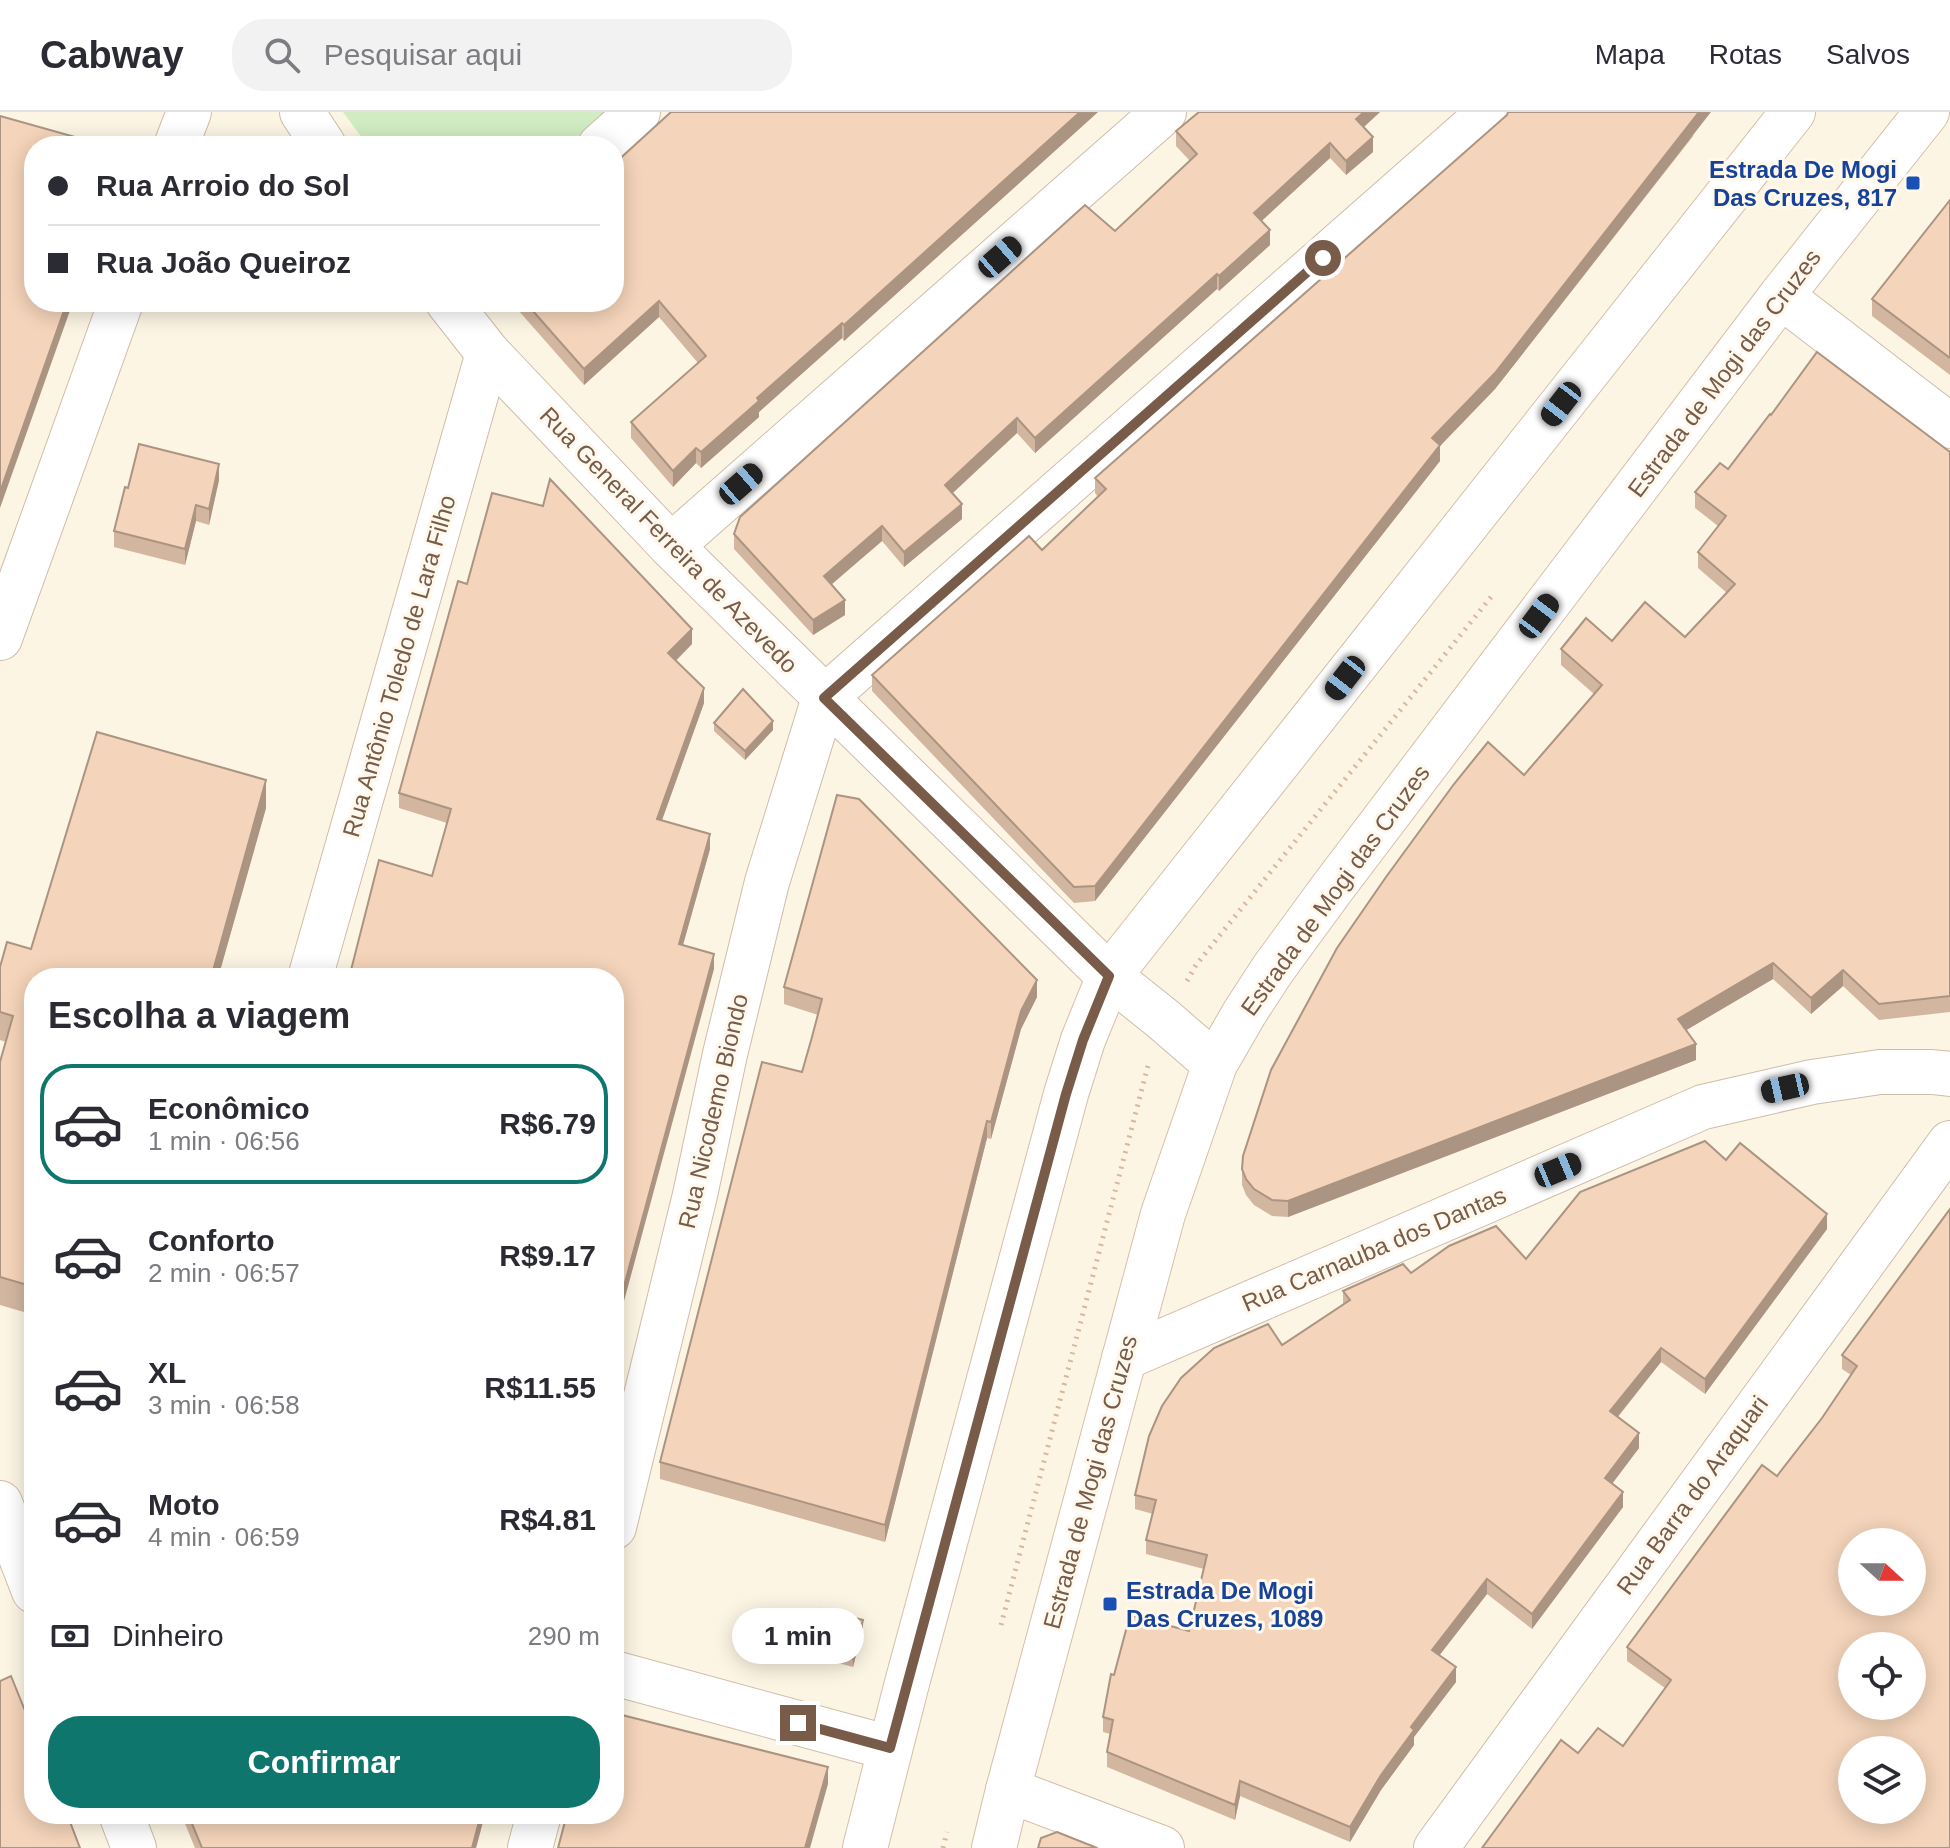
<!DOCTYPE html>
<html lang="pt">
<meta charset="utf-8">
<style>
:root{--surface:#fff;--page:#f2f2f3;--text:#2b2b33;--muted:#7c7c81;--line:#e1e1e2;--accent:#0f766e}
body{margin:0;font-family:Arial,sans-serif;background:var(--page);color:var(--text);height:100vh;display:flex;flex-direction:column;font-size:30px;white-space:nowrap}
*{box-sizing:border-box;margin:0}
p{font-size:26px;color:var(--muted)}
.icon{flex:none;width:44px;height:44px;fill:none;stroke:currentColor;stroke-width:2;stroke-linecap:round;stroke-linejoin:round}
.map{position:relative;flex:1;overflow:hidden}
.sheet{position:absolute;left:24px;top:856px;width:600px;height:856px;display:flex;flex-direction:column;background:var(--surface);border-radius:32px;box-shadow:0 4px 20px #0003}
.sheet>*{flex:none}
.banner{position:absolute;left:24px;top:24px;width:600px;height:176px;border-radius:32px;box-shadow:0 4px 20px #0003;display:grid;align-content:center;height:176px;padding:0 24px;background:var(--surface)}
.needle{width:52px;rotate:111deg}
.tools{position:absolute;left:1838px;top:1416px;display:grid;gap:16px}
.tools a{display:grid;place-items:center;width:88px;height:88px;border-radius:50%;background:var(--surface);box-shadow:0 4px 20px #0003;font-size:40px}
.end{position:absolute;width:36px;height:36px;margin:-18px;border:10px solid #785b48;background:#fff;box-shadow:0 0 0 4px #fff}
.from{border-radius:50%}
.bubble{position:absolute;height:56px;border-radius:28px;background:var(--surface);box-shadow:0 4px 20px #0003;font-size:26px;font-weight:700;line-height:56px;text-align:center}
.car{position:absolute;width:24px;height:48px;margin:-24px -12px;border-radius:10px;box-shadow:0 0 6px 2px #0007;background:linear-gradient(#222 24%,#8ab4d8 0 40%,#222 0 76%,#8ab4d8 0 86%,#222 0)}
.banner b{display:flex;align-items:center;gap:28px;height:76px;font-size:30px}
.banner b+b{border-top:2px solid var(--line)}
.banner i{width:20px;height:20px;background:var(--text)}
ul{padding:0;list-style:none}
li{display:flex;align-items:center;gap:24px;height:120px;margin:0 16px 12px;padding:0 8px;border:4px solid transparent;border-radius:32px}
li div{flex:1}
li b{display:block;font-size:30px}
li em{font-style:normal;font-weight:700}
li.selected{border-color:var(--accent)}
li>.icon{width:72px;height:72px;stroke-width:1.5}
h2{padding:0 24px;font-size:36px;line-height:96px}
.pay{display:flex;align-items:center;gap:20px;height:88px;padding:0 24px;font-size:30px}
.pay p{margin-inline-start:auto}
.primary-button{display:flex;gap:16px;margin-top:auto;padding:16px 24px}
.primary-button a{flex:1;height:92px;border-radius:32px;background:var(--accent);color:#fff;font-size:32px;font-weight:700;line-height:92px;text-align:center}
header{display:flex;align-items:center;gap:48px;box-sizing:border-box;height:112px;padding:0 40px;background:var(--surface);border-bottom:2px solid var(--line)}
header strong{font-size:38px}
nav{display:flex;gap:44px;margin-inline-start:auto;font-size:28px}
.search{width:560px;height:72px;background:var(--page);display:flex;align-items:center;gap:20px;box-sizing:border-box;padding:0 28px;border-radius:32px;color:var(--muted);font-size:30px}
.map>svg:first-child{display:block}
.green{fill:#d1ecc2}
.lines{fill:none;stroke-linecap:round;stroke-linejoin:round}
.street-casing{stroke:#cfbcaa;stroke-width:46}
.secondary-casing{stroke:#d5bfaa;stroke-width:46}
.path{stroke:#d9b79d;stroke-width:5;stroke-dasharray:2 6;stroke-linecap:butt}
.street{stroke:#fff;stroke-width:44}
.secondary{stroke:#fff;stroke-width:44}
.wall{fill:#d2b6a0}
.shaded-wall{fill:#ab9482}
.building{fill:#f4d4ba;stroke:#ab9482;stroke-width:2;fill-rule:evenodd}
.route{stroke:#785b48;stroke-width:10}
.transit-dot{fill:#1a4fb4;stroke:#fff8ec;stroke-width:3}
.labels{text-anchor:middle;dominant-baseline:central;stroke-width:6;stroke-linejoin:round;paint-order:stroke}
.transit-label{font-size:24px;font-weight:bold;fill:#164399;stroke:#fff8ec;text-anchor:end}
.street-label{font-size:24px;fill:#785b48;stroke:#fff8ec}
</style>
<header>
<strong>Cabway</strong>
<div class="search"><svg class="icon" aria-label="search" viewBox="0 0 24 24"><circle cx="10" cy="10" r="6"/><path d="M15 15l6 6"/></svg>Pesquisar aqui</div>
<nav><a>Mapa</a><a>Rotas</a><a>Salvos</a></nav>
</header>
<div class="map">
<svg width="1950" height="1736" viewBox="0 0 1950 1736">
<rect width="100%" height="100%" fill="#fdf5e4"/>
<polygon class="green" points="343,0 606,0 568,34 368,34"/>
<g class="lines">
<g class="street-casing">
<g id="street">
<polyline points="302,0 324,34"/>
<polyline points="176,34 189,0"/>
<polyline points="600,34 638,0"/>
<polyline points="1781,184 1950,314"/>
<polyline points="448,190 488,241 671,434 1109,864 1163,907 1215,952"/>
<polyline points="671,434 1164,0"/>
<polyline points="0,526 121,190"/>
<polyline points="310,866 488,241"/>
<polyline points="1124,1246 1703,995 1812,970 1880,960 1932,960 1950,962"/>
<polyline points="0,1391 34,1479"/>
<polyline points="614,1415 695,1083 725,942 767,770 824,586 1490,0"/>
<polyline points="614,1561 890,1636"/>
<polyline points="1008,1678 1162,1736"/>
<polyline points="121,1702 134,1736"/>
<polyline points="530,1736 539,1702"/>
<polyline points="1436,1736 1950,1031"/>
</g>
</g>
<g class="secondary-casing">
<g id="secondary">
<polyline points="865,1736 906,1575 1066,982 1083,928 1109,864 1793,0"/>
<polyline points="994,1736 1008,1678 1163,1102 1215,952 1245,900 1273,857 1333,775 1781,184 1927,0"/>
</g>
</g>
<g class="path">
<polyline points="1187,869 1196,853 1491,485"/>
<polyline points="1001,1513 1148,954"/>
<polyline points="943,1736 947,1720"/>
</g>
<use href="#street" class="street"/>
<use href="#secondary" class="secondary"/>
</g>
<g class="wall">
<polygon points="671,0 1098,0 844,229 842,226 759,300 759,305 701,356 696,351 673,375 631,326 631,310 698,251 659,205 584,273 511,190 614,190"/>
<polygon points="1199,0 1380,0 1364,15 1373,40 1346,63 1330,46 1261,109 1270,133 1219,179 1217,177 1035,341 1017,321 953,381 962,407 904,455 882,429 831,472 845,503 813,523 734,437 734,422 1115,119 1190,49 1176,34 1176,19"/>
<polygon points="1694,23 1495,277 1440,334 1440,349 1095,789 1074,791 872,579 872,563 1042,438 1098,385 1095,381 1095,366"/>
<polygon points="1950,88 1950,263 1872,204 1872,187"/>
<polygon points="1771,303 1950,340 1950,900 1879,908 1843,874 1811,902 1773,867 1686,918 1696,948 1288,1105 1272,1104 1254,1093 1246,1083 1242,1073 1242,1057 1524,663 1594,582 1561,553 1561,537 1612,529 1685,525 1727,481 1698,456 1698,440 1718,414 1695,396 1695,380 1728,357"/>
<polygon points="219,368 209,413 196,409 185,453 114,435 114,419 128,376"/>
<polygon points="692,532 676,549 704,591 662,708 710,737 683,833 714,857 432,764 447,711 399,696 399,681"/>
<polygon points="714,611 773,618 745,648 714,619"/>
<polygon points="266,696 218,866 34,866 34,1203 0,1193 0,950 6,930 0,928 0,855"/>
<polygon points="784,875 1037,885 1021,917 991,1027 987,1026 885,1430 660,1367 660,1350 802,960 818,903 784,892"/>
<polygon points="1726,1048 1827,1117 1705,1282 1661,1250 1618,1305 1639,1336 1612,1372 1623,1395 1532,1517 1487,1482 1439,1543 1456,1570 1414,1625 1414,1633 1381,1678 1350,1730 1240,1684 1235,1708 1107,1655 1107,1640 1110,1622 1103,1620 1103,1605 1114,1563 1189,1519 1204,1457 1146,1442 1146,1428 1153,1402 1135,1397 1135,1383 1282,1233 1343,1193 1343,1179 1411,1161 1526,1147"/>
<polygon points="1950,1097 1950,1736 1578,1641 1623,1634 1665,1576 1627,1549 1627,1535 1777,1364 1822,1306 1851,1263 1842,1257 1842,1243"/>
<polygon points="863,1516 853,1555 812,1544 812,1536"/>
<polygon points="181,1702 485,1702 476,1736 195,1736"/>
</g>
<g class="shaded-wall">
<polygon points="1080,0 1098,0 844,229 844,213"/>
<polygon points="1364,0 1380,0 1356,22 1356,7"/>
<polygon points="1699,0 1711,0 1510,258 1495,277 1440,334 1440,349 1095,789 1095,774 1432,326"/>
<polygon points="1373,25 1373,40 1346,63 1346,49"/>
<polygon points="1330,31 1330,46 1254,116 1254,101"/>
<polygon points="1270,118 1270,133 1219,179 1219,164"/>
<polygon points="1217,162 1217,177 1035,341 1035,326"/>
<polygon points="659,189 659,205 584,273 584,257"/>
<polygon points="67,190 73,190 0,396 0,380"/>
<polygon points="842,211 842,226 759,300 759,305 701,356 701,340 757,286"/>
<polygon points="1017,306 1017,321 945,388 945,373"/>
<polygon points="696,336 696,351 673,375 673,359"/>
<polygon points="219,352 219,368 209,413 209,397"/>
<polygon points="962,392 962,407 904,455 904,440"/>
<polygon points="196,393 196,409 185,453 185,437"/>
<polygon points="882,414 882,429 824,479 824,464"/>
<polygon points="845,488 845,503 813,523 813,508"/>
<polygon points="692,517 692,532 668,556 668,541"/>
<polygon points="704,576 704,591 657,722 657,707"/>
<polygon points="773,609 773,618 745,648 745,639"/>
<polygon points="266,668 266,696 218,866 211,866"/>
<polygon points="710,722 710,737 679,847 679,832"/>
<polygon points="714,842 714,857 614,1226 614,1211"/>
<polygon points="1773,851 1773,867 1678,923 1678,907"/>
<polygon points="1843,858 1843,874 1811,902 1811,886"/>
<polygon points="1037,868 1037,885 1021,917 991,1027 991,1010 1021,899"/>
<polygon points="1696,932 1696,948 1288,1105 1288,1089"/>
<polygon points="987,1009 987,1026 885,1430 885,1413"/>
<polygon points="1827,1102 1827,1117 1705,1282 1705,1267"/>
<polygon points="1661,1236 1661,1250 1610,1314 1610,1299"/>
<polygon points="1639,1321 1639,1336 1605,1381 1605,1366"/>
<polygon points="1623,1380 1623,1395 1532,1517 1532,1502"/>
<polygon points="1487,1467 1487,1482 1432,1553 1432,1538"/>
<polygon points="863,1508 863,1516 853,1555 853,1547"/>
<polygon points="1456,1555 1456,1570 1414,1625 1414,1633 1381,1678 1350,1730 1350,1715 1411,1615"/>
<polygon points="828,1655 828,1672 810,1736 805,1736"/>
<polygon points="1240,1669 1240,1684 1235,1708 1235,1693"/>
<polygon points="481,1702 485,1702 476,1736 472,1736"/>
</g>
<g class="building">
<polygon points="671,0 1080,0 844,213 842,211 757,286 759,289 701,340 696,336 673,359 631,310 706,244 659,189 584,257 525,190 614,190 614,52"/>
<polygon points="1199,0 1364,0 1356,7 1373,25 1346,49 1330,31 1254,101 1270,118 1219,164 1217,162 1035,326 1017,306 945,373 962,392 904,440 882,414 824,464 845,488 813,508 734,422 740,405 1085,93 1115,119 1197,42 1176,19"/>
<polygon points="1508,0 1699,0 1495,261 1432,326 1440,333 1095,774 1074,775 872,563 1029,424 1042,438 1106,377 1095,366 1507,3"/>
<polygon points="0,4 107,34 34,34 34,190 67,190 0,380"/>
<polygon points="1950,88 1950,246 1872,187"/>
<polygon points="1817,240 1950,340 1950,884 1879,892 1843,858 1811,886 1773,851 1678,907 1696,932 1288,1089 1272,1088 1254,1077 1246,1067 1242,1057 1243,1044 1271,958 1337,836 1386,765 1454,672 1488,630 1524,663 1602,573 1561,537 1586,506 1612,529 1645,490 1685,525 1735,472 1698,440 1726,404 1695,380 1720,351 1728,357 1770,302 1771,303"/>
<polygon points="139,332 219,352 209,397 196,393 185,437 114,419 125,375 128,376"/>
<polygon points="550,367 692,517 668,541 704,576 657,707 710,722 679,832 714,842 614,1211 614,866 349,866 379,748 432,764 451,697 399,681 458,469 467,472 492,381 543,394"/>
<polygon points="743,577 773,609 745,639 714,611"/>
<polygon points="97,620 266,668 211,866 34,866 34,1175 0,1165 0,950 13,904 0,900 0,855 7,830 31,837"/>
<polygon points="837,683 859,687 1037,868 1021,899 991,1010 987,1009 885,1413 660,1350 762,950 802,960 812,925 822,887 784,875"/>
<polygon points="1705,1029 1726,1048 1740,1031 1827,1102 1705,1267 1661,1236 1610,1299 1639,1321 1605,1366 1623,1380 1532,1502 1487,1467 1432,1538 1456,1555 1411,1615 1414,1618 1381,1663 1350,1715 1240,1669 1235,1693 1107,1640 1113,1608 1103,1605 1111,1562 1114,1563 1130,1503 1189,1519 1207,1443 1146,1428 1156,1388 1135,1383 1149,1324 1162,1294 1181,1266 1214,1236 1268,1212 1282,1233 1350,1188 1343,1179 1403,1152 1411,1161 1449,1134 1496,1114 1526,1147 1580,1080"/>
<path d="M1950 1097V1736H1482L1561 1628 1578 1641 1598 1616 1623 1634 1671 1568 1627 1535 1762 1353 1777 1364 1822 1306 1857 1254 1842 1243ZM1852 1430H1912V1490H1852ZM1852 1534H1912V1594H1852ZM1852 1638H1912V1698H1852Z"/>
<polygon points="821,1497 863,1508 853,1547 812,1536"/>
<polygon points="11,1564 34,1621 34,1702 67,1702 80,1736 0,1736 0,1569"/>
<polygon points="614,1601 828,1655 805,1736 558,1736 567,1702 614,1702"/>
<polygon points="188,1702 481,1702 472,1736 202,1736"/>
<polygon points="1057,1720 1097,1736 1038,1736 1041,1726"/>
</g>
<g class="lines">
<polyline class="route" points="798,1611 890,1636 1066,982 1083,928 1109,864 824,586 1323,146"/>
</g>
<g class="transit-dot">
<rect x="1905" y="63" width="16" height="16" rx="4"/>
<rect x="1102" y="1484" width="16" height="16" rx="4"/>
</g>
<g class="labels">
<g class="transit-label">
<text x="1897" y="57">Estrada De Mogi<tspan x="1897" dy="28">Das Cruzes, 817</tspan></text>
<text x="1126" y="1478" text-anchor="start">Estrada De Mogi<tspan x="1126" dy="28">Das Cruzes, 1089</tspan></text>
</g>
<g class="street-label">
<text transform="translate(1724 261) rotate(-53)">Estrada de Mogi das Cruzes</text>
<text transform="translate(669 428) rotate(46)">Rua General Ferreira de Azevedo</text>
<text transform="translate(399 554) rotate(-74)">Rua Antônio Toledo de Lara Filho</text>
<text transform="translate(1335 778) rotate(-54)">Estrada de Mogi das Cruzes</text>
<text transform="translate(713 999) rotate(-77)">Rua Nicodemo Biondo</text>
<text transform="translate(1374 1137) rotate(-23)">Rua Carnauba dos Dantas</text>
<text transform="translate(1090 1370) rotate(-75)">Estrada de Mogi das Cruzes</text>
<text transform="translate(1692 1383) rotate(-54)">Rua Barra do Araquari</text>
</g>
</g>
</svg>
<div class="tools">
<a><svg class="needle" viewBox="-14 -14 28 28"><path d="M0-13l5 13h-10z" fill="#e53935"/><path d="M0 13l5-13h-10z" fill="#7c7c81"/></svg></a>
<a><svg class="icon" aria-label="locate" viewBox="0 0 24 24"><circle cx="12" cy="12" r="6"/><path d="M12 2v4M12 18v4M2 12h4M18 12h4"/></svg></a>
<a><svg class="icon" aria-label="layers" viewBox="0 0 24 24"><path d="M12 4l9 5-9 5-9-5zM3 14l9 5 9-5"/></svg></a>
</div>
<i class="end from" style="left:1323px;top:146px"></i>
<i class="end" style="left:798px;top:1611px"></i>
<div class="bubble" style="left:732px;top:1496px;width:132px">1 min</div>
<i class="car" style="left:1000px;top:145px;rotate:49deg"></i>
<i class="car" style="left:1561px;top:292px;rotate:218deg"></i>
<i class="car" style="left:741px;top:372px;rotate:49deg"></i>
<i class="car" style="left:1539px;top:504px;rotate:37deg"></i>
<i class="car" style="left:1345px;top:566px;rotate:218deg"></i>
<i class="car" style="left:1785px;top:976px;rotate:257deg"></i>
<i class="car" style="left:1558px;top:1058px;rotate:67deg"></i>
<div class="banner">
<b><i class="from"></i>Rua Arroio do Sol</b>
<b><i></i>Rua João Queiroz</b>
</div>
<section class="sheet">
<h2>Escolha a viagem</h2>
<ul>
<li class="selected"><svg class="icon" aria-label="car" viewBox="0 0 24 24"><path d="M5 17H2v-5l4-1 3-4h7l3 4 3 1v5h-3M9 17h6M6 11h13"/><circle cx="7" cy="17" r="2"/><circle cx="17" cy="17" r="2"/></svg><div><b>Econômico</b><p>1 min · 06:56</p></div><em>R$6.79</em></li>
<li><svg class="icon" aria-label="car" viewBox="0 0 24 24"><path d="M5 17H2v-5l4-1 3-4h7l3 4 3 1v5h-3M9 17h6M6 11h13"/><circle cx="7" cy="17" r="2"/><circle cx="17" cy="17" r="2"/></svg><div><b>Conforto</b><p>2 min · 06:57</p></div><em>R$9.17</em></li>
<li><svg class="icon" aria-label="car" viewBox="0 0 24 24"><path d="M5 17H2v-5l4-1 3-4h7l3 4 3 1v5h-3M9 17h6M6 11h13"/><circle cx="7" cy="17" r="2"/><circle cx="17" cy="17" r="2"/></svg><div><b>XL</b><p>3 min · 06:58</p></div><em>R$11.55</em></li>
<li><svg class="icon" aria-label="car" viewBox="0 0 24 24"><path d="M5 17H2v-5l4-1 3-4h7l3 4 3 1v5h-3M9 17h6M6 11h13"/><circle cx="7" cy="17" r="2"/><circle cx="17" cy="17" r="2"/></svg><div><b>Moto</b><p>4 min · 06:59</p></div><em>R$4.81</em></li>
</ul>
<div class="pay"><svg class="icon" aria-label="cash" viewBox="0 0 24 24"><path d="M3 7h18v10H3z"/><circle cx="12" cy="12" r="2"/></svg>Dinheiro<p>290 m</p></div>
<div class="primary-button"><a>Confirmar</a></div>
</section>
</div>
